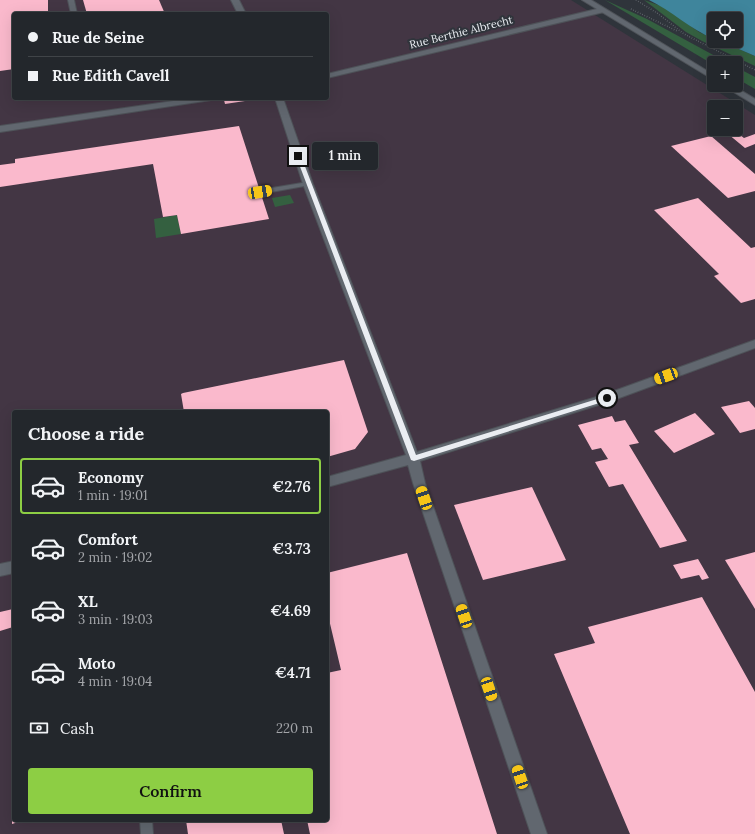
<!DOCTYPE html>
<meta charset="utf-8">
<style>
:root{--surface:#23272c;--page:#2b2f34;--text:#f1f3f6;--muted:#a3a5a9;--line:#404448;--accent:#8dce44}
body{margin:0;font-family:Lora,serif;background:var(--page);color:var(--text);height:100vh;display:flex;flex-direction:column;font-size:15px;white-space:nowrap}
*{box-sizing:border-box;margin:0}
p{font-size:13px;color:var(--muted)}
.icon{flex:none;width:22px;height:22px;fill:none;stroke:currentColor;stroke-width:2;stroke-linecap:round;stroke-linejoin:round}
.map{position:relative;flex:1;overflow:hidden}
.panel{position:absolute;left:12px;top:410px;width:317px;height:412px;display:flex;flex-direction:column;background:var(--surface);border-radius:4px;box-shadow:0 4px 16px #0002,0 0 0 1px var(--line)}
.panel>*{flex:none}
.hud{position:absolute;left:12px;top:12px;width:317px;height:88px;border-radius:4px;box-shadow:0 4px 16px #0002,0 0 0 1px var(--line);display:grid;align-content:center;height:88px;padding:0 16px;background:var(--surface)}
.buttons{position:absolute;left:707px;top:12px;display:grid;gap:8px}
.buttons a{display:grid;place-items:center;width:36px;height:36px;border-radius:4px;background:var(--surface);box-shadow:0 4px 16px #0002,0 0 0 1px var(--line);font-size:20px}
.end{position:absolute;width:18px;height:18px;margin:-9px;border:5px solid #eaedf2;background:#111;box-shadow:0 0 0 2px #111}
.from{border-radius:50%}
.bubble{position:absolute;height:28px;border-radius:4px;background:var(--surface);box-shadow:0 4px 16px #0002,0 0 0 1px var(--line);font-size:13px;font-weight:600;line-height:28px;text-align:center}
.car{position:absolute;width:12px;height:24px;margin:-12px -6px;border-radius:5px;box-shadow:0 0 3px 1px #0007;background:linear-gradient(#f5c518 24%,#345 0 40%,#f5c518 0 76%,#345 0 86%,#f5c518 0)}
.hud b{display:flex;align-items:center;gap:14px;height:38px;font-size:15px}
.hud b+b{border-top:1px solid var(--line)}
.hud i{width:10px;height:10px;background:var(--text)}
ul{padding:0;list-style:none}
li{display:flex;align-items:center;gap:12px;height:56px;margin:0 8px 6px;padding:0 8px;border:2px solid transparent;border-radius:4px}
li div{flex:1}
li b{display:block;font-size:15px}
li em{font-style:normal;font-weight:600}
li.current{border-color:var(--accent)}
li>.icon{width:36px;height:36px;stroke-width:1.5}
h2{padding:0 16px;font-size:18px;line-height:48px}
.pay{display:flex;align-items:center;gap:10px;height:44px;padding:0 16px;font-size:15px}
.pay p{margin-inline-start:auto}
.cta{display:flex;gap:8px;margin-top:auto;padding:8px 16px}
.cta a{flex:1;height:46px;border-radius:4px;background:var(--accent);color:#111;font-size:16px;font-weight:600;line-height:46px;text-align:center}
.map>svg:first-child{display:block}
.industrial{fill:#433644;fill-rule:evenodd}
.green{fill:#346040}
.water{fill:#3f859c}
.building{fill:#fab9cc}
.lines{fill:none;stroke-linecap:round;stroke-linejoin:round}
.lane-casing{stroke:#4e5258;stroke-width:2}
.street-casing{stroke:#4e5258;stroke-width:2}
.secondary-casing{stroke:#4e5258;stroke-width:2}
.path{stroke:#787c83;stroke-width:1.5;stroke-dasharray:0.5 2;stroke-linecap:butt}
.lane{fill:#61676f;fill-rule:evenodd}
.street{fill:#61676f;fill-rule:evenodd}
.secondary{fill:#61676f;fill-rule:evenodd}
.route{fill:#eaedf2}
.labels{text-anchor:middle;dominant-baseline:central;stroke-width:4;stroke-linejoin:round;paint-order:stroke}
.far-street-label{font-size:11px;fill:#eaedf2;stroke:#2f343b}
</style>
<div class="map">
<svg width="755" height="834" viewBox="0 0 755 834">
<rect width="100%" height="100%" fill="#2f343b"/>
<path class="industrial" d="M0 0H571L755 115V834H0ZM14 14H327V98H14ZM714 107H736V129H714ZM14 412H327V820H14Z"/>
<g class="green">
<polygon points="605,0 647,19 728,63 714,63 714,65"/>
<polygon points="644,0 664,7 699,32 714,39 714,41 720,41 755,56 755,66 702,41 686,32"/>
<polygon points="736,67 755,77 755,89 736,78"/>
<polygon points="290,195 294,203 275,207 272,198"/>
<polygon points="177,215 181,234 156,238 154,219"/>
</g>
<path class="water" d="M649 0H755V56L720 41H736V19H714V39C690 29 672 11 649 0Z"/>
<g class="building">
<polygon points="0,0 48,0 48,14 14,14 14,69 0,71"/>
<polygon points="83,0 159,0 165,14 87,14"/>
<polygon points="237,98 244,98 245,101 225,104 224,100"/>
<polygon points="239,126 269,219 181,234 177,215 163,217 153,164 0,187 0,165 15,163 15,159"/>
<polygon points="722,129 732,129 744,138 755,134 755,144 745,148"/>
<polygon points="711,136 755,174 755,191 728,198 671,146"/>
<polygon points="698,198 751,248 755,247 755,299 741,303 714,276 719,274 654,210"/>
<polygon points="344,360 368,432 355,449 327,457 327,412 184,412 181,394 183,393"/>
<polygon points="749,401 755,408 755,429 740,433 721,407"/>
<polygon points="695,413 715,434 674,453 654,431"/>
<polygon points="612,416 615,422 625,420 639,443 629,445 687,541 660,548 623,484 609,487 595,462 608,459 601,448 592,450 578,425"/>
<polygon points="532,487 566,560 483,580 454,505"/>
<polygon points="755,552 755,609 725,560"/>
<polygon points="407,553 497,834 310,834 307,820 327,820 327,673 341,670 327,611 327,573"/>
<polygon points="698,559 709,578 702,580 699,575 681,579 673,565"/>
<polygon points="702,597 755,692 755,834 630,834 554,654 595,643 588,627"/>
<polygon points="13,609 13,627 0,631 0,612"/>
<polygon points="13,736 14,736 14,820 24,820 12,824"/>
<polygon points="186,820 281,820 284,834 188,834"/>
</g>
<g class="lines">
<g class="lane-casing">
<g id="lane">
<polygon points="68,0 74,0 77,14 71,14"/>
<polygon points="308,182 311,184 310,185 260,194 257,192 260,190"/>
<polygon points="140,820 152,820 153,834 141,834"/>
</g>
</g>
<g class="street-casing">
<g id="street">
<polygon points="231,0 239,0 246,14 238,14"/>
<polygon points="601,8 605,10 604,12 327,78 327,74"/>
<polygon points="194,98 215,98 211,100 0,132 0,126"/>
<polygon points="275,98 283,98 313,184 417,452 603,395 755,340 755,348 611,401 420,461 425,483 547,834 531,834 413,483 408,465 327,487 327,477 406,455 303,184"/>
<polygon points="14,561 14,573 0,576 0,564"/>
</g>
</g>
<g class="secondary-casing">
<g id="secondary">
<polygon points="582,0 591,0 714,75 714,80"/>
<polygon points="722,85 732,85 755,99 755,105"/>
</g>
</g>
<g class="path">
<polyline points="636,0 657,13 684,34 755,70"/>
<polyline points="631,9 677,31"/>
</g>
<use href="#lane" class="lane"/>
<use href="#street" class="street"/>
<use href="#secondary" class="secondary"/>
</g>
<polygon class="route" points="298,154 301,156 416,455 607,396 609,397 609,400 414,461 411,460 296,156"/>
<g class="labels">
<g class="far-street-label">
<text transform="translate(461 32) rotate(-14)">Rue Berthie Albrecht</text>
</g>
</g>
</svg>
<div class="buttons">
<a><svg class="icon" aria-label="locate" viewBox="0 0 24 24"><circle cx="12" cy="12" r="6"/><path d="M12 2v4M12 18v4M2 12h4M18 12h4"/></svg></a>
<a>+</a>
<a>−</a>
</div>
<i class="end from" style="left:607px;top:398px"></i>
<i class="end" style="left:298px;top:156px"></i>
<div class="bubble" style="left:312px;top:142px;width:66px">1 min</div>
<i class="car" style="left:260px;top:192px;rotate:81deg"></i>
<i class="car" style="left:666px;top:376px;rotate:250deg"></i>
<i class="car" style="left:424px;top:498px;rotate:341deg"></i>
<i class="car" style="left:464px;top:616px;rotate:341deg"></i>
<i class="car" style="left:489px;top:689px;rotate:161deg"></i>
<i class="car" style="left:520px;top:777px;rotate:341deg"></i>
<div class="hud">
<b><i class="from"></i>Rue de Seine</b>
<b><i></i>Rue Edith Cavell</b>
</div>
<section class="panel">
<h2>Choose a ride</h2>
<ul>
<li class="current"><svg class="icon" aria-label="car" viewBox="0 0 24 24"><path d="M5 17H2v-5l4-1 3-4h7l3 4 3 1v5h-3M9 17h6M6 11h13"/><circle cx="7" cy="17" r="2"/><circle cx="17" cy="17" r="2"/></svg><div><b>Economy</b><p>1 min · 19:01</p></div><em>€2.76</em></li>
<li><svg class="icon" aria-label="car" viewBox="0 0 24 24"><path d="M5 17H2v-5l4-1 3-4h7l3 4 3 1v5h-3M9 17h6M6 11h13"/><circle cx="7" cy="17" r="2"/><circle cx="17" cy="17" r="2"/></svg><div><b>Comfort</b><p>2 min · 19:02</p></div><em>€3.73</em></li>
<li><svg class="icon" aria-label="car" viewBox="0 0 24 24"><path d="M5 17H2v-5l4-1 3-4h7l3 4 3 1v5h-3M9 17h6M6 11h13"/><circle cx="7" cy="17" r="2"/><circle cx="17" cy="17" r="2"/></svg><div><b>XL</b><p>3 min · 19:03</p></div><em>€4.69</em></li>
<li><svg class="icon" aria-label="car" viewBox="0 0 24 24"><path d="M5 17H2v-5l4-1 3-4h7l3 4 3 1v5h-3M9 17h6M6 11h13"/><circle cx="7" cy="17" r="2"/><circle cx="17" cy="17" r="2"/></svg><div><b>Moto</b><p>4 min · 19:04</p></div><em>€4.71</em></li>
</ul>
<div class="pay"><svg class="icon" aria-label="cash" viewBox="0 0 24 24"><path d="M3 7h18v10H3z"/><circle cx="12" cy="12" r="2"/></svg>Cash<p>220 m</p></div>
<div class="cta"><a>Confirm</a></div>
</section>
</div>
